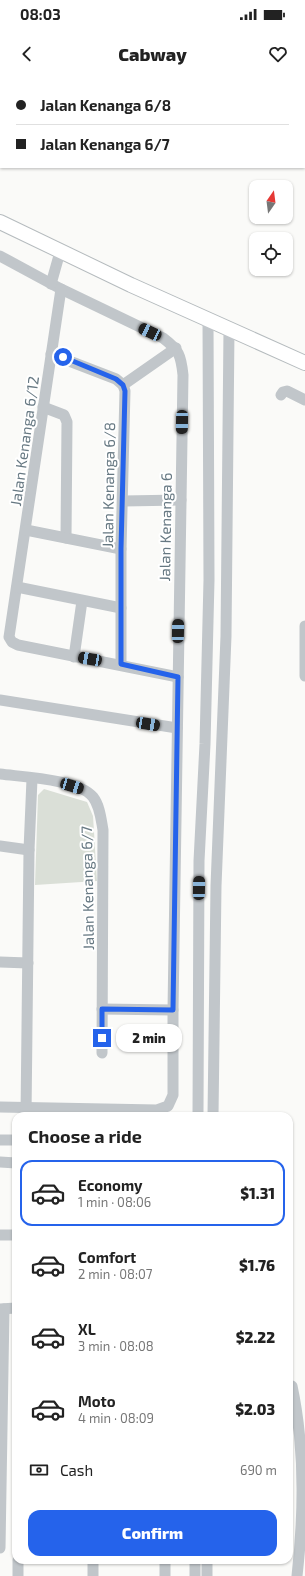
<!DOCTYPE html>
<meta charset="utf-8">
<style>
:root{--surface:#fff;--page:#f2f2f2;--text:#222;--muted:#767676;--line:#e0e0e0;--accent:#2563eb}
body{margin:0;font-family:"Exo 2",sans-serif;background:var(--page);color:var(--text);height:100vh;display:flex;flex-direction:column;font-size:15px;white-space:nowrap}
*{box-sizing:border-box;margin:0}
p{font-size:13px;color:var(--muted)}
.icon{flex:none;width:22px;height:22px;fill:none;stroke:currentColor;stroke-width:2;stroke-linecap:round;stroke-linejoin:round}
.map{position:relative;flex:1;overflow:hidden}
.panel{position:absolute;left:12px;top:1032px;width:281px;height:452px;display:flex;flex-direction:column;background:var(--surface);border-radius:12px;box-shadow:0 1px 3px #0004}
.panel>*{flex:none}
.guide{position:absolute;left:0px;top:0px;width:305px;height:88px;box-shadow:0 1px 3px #0004;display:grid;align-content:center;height:88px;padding:0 16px;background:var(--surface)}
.needle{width:26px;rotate:14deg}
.controls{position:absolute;left:249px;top:100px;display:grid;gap:8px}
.controls a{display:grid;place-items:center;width:44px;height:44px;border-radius:8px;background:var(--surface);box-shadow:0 1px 3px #0004;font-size:20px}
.end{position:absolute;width:18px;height:18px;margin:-9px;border:5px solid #2563eb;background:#fff;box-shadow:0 0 0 2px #fff}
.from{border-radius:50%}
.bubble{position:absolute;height:28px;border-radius:12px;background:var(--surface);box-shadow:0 1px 3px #0004;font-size:13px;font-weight:800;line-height:28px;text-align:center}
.car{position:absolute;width:12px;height:24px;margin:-12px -6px;border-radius:5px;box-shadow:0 0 3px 1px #0007;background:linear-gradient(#222 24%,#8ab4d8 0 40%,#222 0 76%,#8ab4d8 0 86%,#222 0)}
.guide b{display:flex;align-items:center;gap:14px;height:38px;font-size:15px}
.guide b+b{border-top:1px solid var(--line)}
.guide i{width:10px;height:10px;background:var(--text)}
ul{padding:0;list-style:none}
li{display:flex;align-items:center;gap:12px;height:66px;margin:0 8px 6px;padding:0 8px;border:2px solid transparent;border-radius:12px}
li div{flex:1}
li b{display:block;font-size:15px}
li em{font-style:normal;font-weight:800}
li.on{border-color:var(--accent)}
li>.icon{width:36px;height:36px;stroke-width:1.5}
h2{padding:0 16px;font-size:18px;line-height:48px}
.pay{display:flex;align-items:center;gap:10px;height:44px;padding:0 16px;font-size:15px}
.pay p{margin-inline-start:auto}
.button{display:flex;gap:8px;margin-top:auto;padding:8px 16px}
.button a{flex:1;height:46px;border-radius:12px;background:var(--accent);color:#fff;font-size:16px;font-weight:800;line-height:46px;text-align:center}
.status{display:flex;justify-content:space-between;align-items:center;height:28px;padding:0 20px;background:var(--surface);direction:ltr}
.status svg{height:11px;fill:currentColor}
header{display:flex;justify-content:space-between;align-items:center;height:52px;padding:0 16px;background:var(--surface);font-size:18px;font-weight:800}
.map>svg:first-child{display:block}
.green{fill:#dadfd7}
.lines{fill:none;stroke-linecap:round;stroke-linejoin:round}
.major-casing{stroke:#b5bbbe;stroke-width:16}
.minor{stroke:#c1c6ca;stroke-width:11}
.major{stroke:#fff;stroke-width:14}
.route{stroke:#2563eb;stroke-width:5}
.labels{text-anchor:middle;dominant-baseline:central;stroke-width:4;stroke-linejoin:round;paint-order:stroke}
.street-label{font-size:15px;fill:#667882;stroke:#fff}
</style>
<div class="status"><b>08:03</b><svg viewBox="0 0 49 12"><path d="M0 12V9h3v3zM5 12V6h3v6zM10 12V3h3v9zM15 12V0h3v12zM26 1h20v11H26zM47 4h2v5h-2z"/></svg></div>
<header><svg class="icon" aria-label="back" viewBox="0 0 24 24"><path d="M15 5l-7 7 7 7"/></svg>Cabway<svg class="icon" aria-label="heart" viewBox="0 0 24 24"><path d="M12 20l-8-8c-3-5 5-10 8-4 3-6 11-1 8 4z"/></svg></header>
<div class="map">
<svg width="305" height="1496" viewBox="0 0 305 1496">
<rect width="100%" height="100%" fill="#fafaf8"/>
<polygon class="green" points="44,709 87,722 93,736 97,801 35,805 38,715"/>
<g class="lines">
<g class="major-casing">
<polyline id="major" points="0,142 131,205 305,283"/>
</g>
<g class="minor">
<path d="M0 176 61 209 163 258C179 270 181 275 183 295L173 930V1015L168 1026 157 1030 0 1027"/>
<polyline points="51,204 60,172"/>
<polyline points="61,209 9,557 12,562 18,565 178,597"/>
<polyline points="51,274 116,299 123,305 125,311 121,469 121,584"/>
<polyline points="123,305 176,268"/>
<polyline points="281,315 283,312 287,311 305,320"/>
<polyline points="43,327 64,335 67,342 66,458"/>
<polyline points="123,421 181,420"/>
<polyline points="26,450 121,469"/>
<polyline points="17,507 121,528"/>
<polyline points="305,546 305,596"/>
<polyline points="74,577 82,521"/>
<polyline points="0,620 177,648"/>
<path d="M0 694C22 697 79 699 93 717 100 726 101 739 103 750L102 973"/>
<polyline points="0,766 29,770"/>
<polyline points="0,882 28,883"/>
<polyline points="102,929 173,930"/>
<polyline points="26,1036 29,770 32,699"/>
<polyline points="198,1036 199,781 205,664 209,500 208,239"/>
<polyline points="213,1036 216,806 226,556 229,249"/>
<polyline points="0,1060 16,1060"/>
<polyline points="0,1082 16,1083"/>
<polyline points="0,1155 16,1155"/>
<polyline points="0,1229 16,1228"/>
<path d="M292 1306C305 1367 304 1433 297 1496"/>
<polyline points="0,1468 4,1229"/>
<polyline points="18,1496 18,1480"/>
<polyline points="93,1496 93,1480"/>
<polyline points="165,1496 165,1480"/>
<polyline points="195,1496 195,1480"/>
<polyline points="207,1496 207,1480"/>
</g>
<use href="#major" class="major"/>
</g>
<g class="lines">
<polyline class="route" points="63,277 116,299 123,305 125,311 121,469 121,584 178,597 173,930 102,929 102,958"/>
</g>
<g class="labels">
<g class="street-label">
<text transform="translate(24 361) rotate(-82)">Jalan Kenanga 6/12</text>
<text transform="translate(108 405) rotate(-89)">Jalan Kenanga 6/8</text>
<text transform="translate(165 447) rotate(-89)">Jalan Kenanga 6</text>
<text transform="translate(87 808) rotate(-91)">Jalan Kenanga 6/7</text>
</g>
</g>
</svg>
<div class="controls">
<a><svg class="needle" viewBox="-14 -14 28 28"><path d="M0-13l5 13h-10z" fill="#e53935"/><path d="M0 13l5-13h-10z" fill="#767676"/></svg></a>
<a><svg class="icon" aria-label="locate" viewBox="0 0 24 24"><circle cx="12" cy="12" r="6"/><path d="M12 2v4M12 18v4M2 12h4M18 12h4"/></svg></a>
</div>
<i class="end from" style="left:63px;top:277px"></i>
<i class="end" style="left:102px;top:958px"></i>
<div class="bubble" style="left:116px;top:944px;width:66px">2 min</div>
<i class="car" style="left:150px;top:252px;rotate:295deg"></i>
<i class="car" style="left:182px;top:342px;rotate:181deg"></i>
<i class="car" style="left:178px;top:551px;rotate:1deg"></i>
<i class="car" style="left:90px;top:579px;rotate:280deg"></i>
<i class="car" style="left:148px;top:644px;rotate:99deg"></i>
<i class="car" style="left:72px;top:706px;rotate:107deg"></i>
<i class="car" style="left:199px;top:808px;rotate:1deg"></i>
<div class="guide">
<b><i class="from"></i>Jalan Kenanga 6/8</b>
<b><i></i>Jalan Kenanga 6/7</b>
</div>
<section class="panel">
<h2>Choose a ride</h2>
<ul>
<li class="on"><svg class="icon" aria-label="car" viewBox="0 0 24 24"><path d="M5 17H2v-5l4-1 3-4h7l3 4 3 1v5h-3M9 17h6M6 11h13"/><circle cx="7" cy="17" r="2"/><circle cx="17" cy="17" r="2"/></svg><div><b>Economy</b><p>1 min · 08:06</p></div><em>$1.31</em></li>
<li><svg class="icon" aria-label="car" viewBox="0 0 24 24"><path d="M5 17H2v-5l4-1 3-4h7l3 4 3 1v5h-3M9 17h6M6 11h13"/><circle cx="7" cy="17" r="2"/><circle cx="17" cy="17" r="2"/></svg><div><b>Comfort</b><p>2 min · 08:07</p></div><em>$1.76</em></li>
<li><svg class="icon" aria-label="car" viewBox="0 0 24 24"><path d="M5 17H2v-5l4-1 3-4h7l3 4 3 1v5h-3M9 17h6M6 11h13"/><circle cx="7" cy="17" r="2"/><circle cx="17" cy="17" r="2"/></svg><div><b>XL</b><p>3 min · 08:08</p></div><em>$2.22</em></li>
<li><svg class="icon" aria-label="car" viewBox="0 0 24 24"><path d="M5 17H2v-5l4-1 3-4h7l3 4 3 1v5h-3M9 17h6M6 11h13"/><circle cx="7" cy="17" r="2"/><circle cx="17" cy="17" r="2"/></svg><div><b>Moto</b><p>4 min · 08:09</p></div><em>$2.03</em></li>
</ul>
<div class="pay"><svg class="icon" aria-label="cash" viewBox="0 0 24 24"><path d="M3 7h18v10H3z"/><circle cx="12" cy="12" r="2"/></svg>Cash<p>690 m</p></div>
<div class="button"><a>Confirm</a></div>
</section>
</div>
